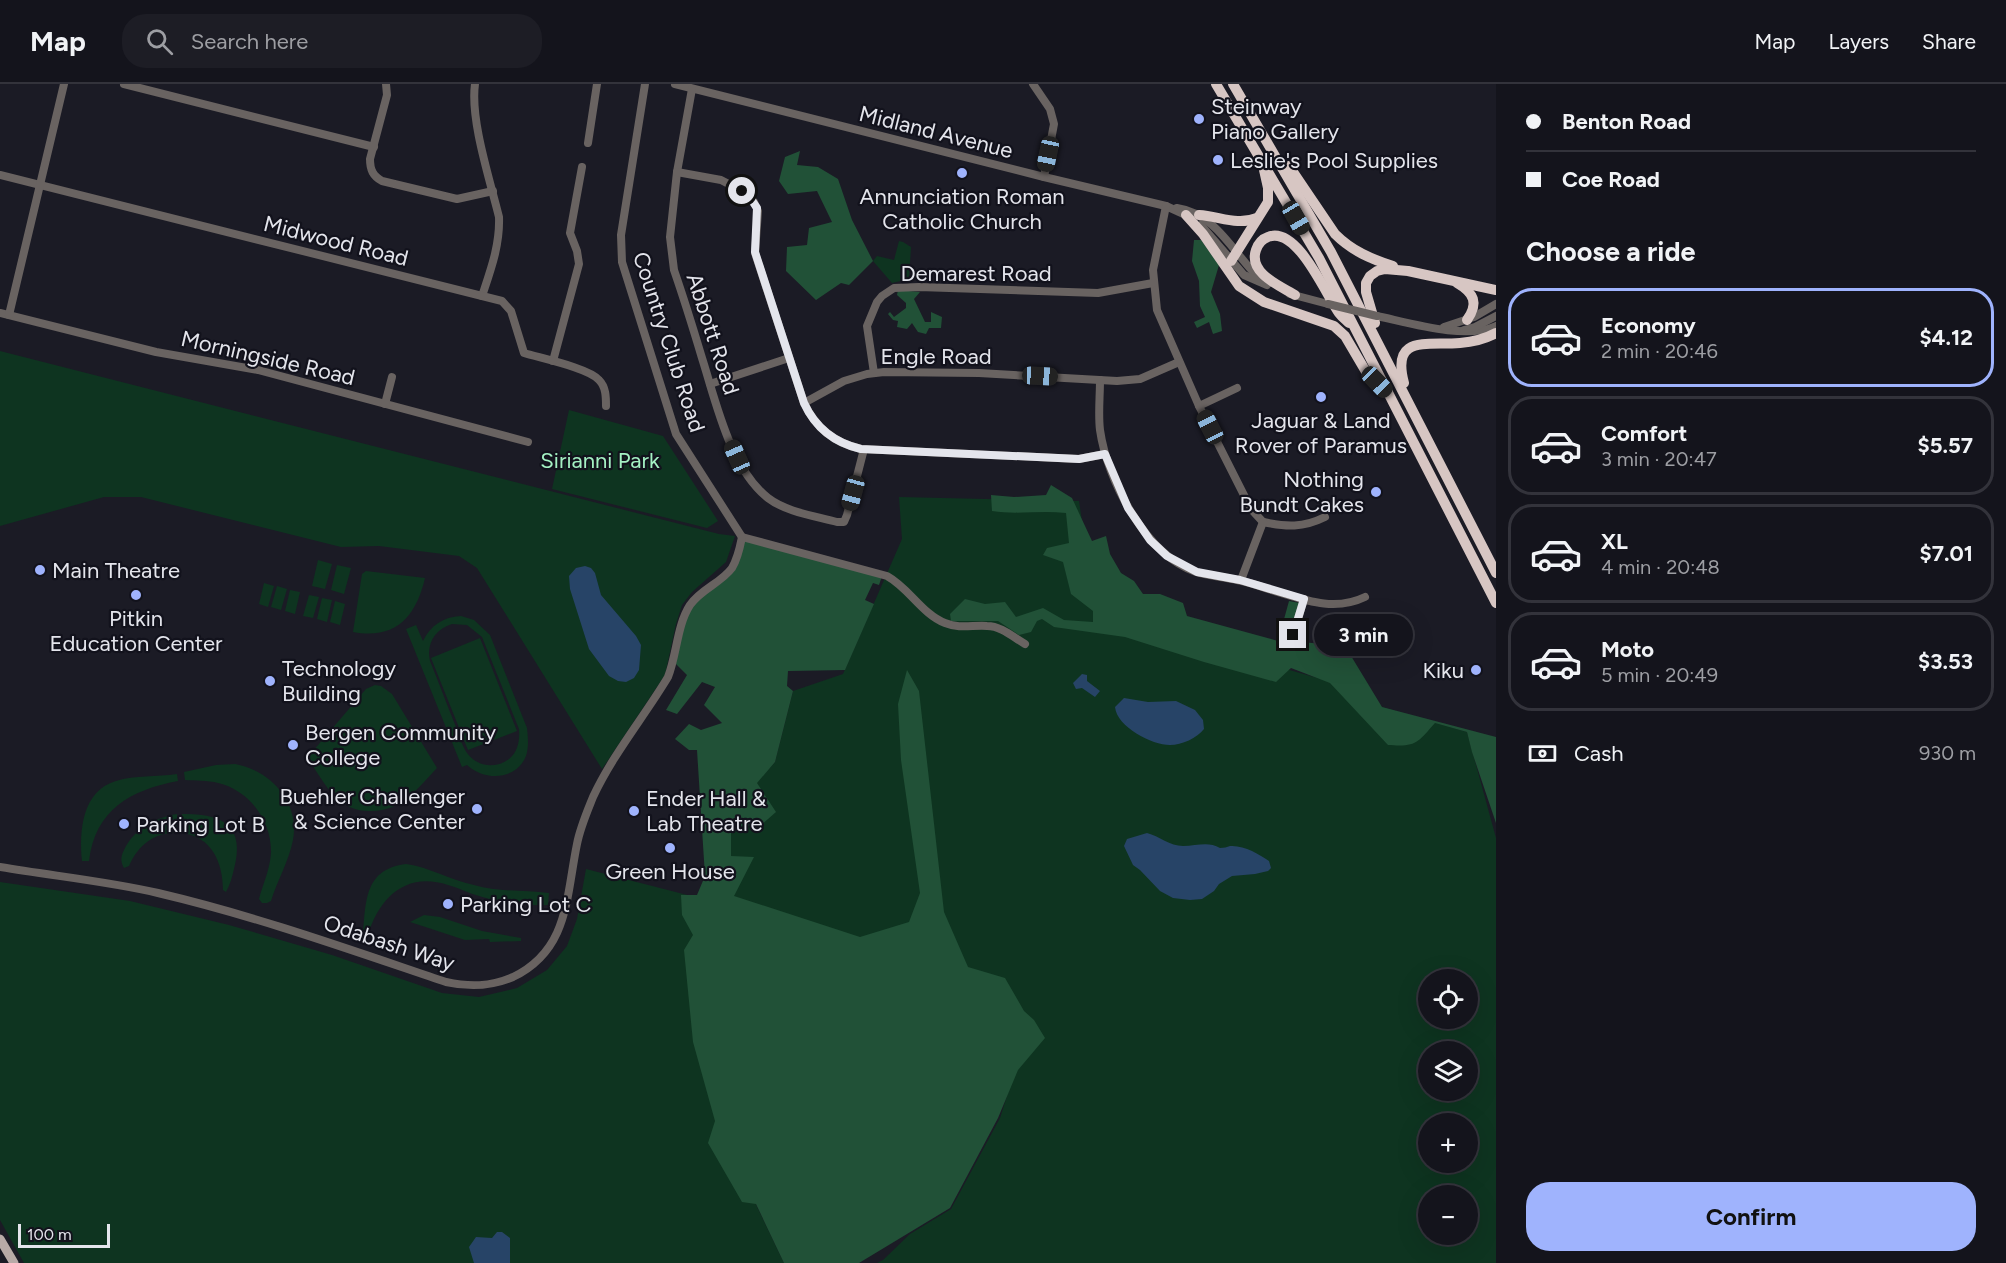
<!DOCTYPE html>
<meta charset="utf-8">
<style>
:root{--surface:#14141c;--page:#1d1d25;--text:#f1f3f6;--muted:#9d9ea3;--line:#33333b;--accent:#9fb3fd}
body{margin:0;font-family:Figtree,sans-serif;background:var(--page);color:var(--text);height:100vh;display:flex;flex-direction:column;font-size:22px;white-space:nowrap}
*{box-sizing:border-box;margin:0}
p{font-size:20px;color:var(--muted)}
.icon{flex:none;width:33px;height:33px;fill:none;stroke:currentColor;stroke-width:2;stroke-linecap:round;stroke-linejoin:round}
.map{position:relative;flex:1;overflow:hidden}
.drawer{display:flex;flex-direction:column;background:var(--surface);width:510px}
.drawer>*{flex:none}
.banner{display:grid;align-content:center;height:132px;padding:0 30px;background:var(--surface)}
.buttons{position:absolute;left:1418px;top:885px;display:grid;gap:12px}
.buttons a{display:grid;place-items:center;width:60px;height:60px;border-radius:50%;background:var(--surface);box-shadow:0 6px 24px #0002,0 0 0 2px var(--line);font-size:30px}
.scale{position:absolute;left:18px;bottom:15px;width:92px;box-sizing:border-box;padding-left:6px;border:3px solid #e4e5ec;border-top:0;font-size:16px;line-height:21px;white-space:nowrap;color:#e4e5ec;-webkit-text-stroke:4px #12121c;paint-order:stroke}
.end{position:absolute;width:27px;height:27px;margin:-14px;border:8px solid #e4e5ec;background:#111;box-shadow:0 0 0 3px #111}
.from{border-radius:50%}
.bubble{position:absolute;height:42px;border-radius:21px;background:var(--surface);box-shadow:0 6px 24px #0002,0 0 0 2px var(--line);font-size:20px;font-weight:700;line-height:42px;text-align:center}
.car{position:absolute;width:18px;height:36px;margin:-18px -9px;border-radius:8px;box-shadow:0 0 4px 2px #0007;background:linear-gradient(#222 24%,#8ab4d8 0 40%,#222 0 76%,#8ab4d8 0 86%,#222 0)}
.banner b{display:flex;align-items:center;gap:21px;height:57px;font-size:22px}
.banner b+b{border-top:2px solid var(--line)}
.banner i{width:15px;height:15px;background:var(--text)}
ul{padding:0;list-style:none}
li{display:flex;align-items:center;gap:18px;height:99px;margin:0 12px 9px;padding:0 18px;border:3px solid var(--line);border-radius:24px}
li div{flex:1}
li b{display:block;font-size:22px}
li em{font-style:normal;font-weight:700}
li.current{border-color:var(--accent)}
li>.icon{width:54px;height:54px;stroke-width:1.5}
h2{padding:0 30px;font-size:27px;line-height:72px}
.pay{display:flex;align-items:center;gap:15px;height:66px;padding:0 30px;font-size:22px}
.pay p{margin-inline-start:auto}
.primary-button{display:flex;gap:12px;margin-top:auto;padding:12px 30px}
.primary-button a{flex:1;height:69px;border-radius:24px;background:var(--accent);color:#111;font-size:24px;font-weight:700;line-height:69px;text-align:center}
header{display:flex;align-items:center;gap:36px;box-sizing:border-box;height:84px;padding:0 30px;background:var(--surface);border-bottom:2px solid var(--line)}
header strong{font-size:28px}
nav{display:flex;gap:33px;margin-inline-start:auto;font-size:21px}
.search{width:420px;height:54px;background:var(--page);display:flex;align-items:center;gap:15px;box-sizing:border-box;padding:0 21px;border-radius:24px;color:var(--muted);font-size:22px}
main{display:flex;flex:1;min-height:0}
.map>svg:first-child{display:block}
.green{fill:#0e3420;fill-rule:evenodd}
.forest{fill:#215137}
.water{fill:#274467}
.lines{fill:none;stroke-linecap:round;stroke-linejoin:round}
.minor{stroke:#696361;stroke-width:8}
.major{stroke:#b8aaa7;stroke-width:9}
.highway{stroke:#d7c6c3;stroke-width:10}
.minor-bridge{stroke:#696361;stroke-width:8}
.route{stroke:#e4e5ec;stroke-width:8}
.poi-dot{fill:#9fb3fd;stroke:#12121c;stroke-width:2}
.labels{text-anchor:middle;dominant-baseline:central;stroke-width:4.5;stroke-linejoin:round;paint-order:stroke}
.poi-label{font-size:22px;fill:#e4e5ec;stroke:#12121c;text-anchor:start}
.street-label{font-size:22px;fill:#e4e5ec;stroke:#12121c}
.park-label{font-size:22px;fill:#a4f1c3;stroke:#12121c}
</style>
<header>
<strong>Map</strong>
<div class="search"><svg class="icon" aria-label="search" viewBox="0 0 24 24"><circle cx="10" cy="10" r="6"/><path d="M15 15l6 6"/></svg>Search here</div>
<nav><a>Map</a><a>Layers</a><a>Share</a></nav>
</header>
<main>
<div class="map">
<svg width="1496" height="1179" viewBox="0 0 1496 1179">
<rect width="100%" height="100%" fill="#1b1b25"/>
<g class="green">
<polygon points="899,157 903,158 911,163 909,195 892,199 873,177 877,172 894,176"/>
<polygon points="0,267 719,450 735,452 726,478 692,508 682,521 676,540 665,591 602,685 477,484 459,472 379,462 341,463 141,413 104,413 0,442"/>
<polygon points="569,326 663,352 718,437 707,444 552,405"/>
<path d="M899 413 1079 417 1096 531 1360 606 1382 623 1467 648 1496 754V1179H877L883 1176 910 1150 951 1125 1000 1034 1026 952 729 820V728L775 678 793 607 843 590 902 455ZM1428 896H1467V934H1428ZM1428 968H1467V1006H1428ZM1428 1040H1467V1078H1428ZM1428 1112H1467V1150H1428Z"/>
<polygon points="318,476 332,480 325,505 312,502"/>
<polygon points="337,481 351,484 344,510 331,506"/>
<path d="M366 487 425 494C416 533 395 556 353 548L362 490Z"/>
<polygon points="264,499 274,502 268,523 259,520"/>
<polygon points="277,502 287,505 281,526 271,523"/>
<polygon points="290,506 300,508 295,530 285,527"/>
<polygon points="309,511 319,513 313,534 303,532"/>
<polygon points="322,514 332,516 327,538 317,535"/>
<polygon points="335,517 345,520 340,541 330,538"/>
<path d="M461 532 474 536 490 551 527 644C528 653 529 663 526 672 516 697 484 697 467 681L462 683 406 545 416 541 423 557C431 541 443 533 461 532ZM452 540 467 541 482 553 519 645C520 656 518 668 509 675 496 685 477 683 467 669 462 662 459 651 456 643 447 621 439 599 430 577 426 560 435 545 452 540Z"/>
<polygon points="480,554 517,647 468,666 431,574"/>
<path d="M375 601 381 602 392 610 437 684C417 705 400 729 368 727 359 727 349 724 342 718 327 708 318 688 307 674L366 605Z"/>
<path d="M235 680C270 686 300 718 293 756 289 777 277 797 271 817L267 819H262L259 815C263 800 270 785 271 769 272 737 249 706 218 699 207 696 196 697 185 696L184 688 216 681Z"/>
<path d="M177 690 178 697C130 706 95 726 89 777H82C79 747 82 707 116 697 135 691 157 693 177 690Z"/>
<path d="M177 730V748C153 750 139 760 129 782L124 784C120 777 121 772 124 766 135 744 154 734 177 730Z"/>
<path d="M182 730C221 729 246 741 234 785 232 793 230 801 226 808L223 806C223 779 212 752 181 749Z"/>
<path d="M406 780C429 783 450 796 474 801 498 808 525 806 549 809L548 821C524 822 502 819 479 812 468 809 459 804 448 801 406 787 379 814 368 851L363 850C366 816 365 785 406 780Z"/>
<polygon points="586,785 695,813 751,1110 784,1179 24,1179 0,1136 0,798 130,817 229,841 332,871 442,909 479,913 517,904 547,886 567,862 577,835"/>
<polygon points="424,831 440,833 482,847 521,854 521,857 490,858 489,855 465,856 410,838"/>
</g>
<g class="forest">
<polygon points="800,67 797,81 818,83 838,95 852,136 873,177 849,201 841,199 816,216 786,187 787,163 807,161 809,144 832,138 817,107 788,110 779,97 785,73"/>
<polygon points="1194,156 1201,156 1219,181 1211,208 1220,230 1222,247 1213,250 1209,238 1197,244 1194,238 1205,233 1200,222 1199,197 1192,177"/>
<polygon points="898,206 920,208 914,215 925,238 931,238 931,228 942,233 941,244 929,244 926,250 918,248 912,239 907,245 897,243 898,237 893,236 888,230 890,228 894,233 906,224 906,219 897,211"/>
<path d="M1051 401 1072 414 1092 457 1106 452 1110 470 1121 489 1134 497 1143 510H1160L1183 519 1187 532 1278 557 1289 517 1300 519 1290 557 1345 562 1382 623 1496 653V739L1472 668 1467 648 1435 639C1417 659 1417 663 1388 661L1330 599 1291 584 1276 598 1204 578 1125 553 1054 543 1042 535 1037 537 1031 548 1019 551 998 537H951L950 530 965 515 985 520 1005 518 1016 533 1043 524 1064 536 1093 538V527L1071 510 1063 478 1043 471 1047 464 1069 459 1066 429C1041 426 1017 431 992 427L991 411 1014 413 1046 411Z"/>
<polygon points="742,453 882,492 879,501 873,499 865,516 874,520 845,586 788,587 787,602 793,607 775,678 757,699 776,728 761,741 731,743 731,772 754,773 734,812 860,853 909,838 920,809 901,676 898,620 907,586 919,607 944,828 968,883 1005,894 1024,927 1034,936 1045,954 1018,986 998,1034 950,1124 859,1179 784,1179 756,1120 742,1118 708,1059 715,1037 693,958 684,866 693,851 682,831 681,811 697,811 705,792 697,666 689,666 675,655 689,640 701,646 722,639 704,621 715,603 702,598 677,630 666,626 687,591 674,578 690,521 732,483"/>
</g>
<g class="water">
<polygon points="585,482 591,484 595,489 601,511 636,552 641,561 639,586 634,594 626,598 618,597 609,592 589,565 570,505 569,492 576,484"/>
<polygon points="1082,590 1087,591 1087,597 1100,607 1095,613 1082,604 1076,605 1073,599"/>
<path d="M1124 614 1148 618 1176 617 1195 626 1203 636 1204 645C1197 654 1182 661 1170 661 1152 661 1117 643 1115 623Z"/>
<path d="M1147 749C1159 752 1170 762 1183 762 1197 762 1208 757 1220 764 1224 764 1227 763 1230 762 1244 761 1259 770 1269 777L1271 784 1268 787 1255 790 1232 792 1219 800 1214 807 1202 815 1190 816 1173 814 1160 807 1140 786 1133 781 1124 762 1127 755Z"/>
<polygon points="497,1148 502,1148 510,1154 510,1179 474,1179 469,1163 476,1153 492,1154"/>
</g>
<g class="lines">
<g class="minor">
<polyline points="124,0 374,63"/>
<path d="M386 0 387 11 370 75C370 86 373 92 382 97L457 115 493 107"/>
<path d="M475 0C470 36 490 96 499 133 500 161 491 185 482 212"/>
<path d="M645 0 621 151 622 178 676 350 742 453 887 492C909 504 922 530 945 539 960 545 972 541 987 542 1001 542 1013 553 1025 560"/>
<polyline points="675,0 1044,93 1166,122 1188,132"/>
<polyline points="1033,0 1050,25 1054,40 1044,93"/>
<path d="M692 5 677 88 670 153 674 186C684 215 693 244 702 274 716 318 730 384 768 414 786 428 815 432 837 438H844L847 431 864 365"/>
<polyline points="588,59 597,0"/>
<path d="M677 88 721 96 742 107 754 118 758 127 755 169 804 319C815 343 835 359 861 365L1079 375 1105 370"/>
<path d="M0 91 502 217 511 227 524 269C540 274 589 284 599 296 606 303 606 313 606 322"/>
<polyline points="1166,122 1153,186 1157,226 1199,322 1251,425 1263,438"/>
<path d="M1177 124C1218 130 1235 173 1263 198"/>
<polyline points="1201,141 1244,191 1267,201"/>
<polyline points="1290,210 1328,220"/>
<polyline points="0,229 156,268 258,286 528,358"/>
<polyline points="9,231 64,0"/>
<path d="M1377 232C1410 239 1466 256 1496 242"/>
<polyline points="1444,243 1474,233 1496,220"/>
<polyline points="1464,246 1475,243 1496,232"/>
<polyline points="553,277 579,180 577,167 570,149 582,83"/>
<polyline points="874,289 867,242 877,218 882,212 894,204 919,203 1098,209 1153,199"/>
<path d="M1100 296C1100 313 1098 330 1100 346 1107 396 1146 471 1196 488 1209 492 1224 493 1237 496 1247 498 1257 501 1268 505 1300 514 1332 529 1365 513"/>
<polyline points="710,300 789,274"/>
<polyline points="804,319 844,297 867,290 884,288 979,289 1117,297 1140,295 1179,278"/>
<polyline points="385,320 392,293"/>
<polyline points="1199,322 1237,304"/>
<path d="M1263 438C1286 443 1303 444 1325 433"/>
<polyline points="1241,496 1263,438"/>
<polyline points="1293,551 1304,515"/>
<path d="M0 783C53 792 106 797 158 809 256 832 351 866 446 898 469 903 490 903 513 893 569 866 566 813 577 760 580 744 587 728 593 713 613 670 644 633 668 593 677 570 677 541 690 521 701 505 721 499 732 484 738 474 740 463 742 453"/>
</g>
<polyline class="major" points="0,1155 14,1179"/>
<g class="highway">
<polyline points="1216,0 1319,174 1496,519"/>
<polyline points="1233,0 1331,168 1496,489"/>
<path d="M1289 82 1335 150C1352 167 1371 175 1393 182"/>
<polyline points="1186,131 1203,150 1239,202 1264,218 1334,242 1345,252 1365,286 1381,302"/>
<path d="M1199 131C1219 132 1237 142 1257 134"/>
<polyline points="1231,177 1268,118 1268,104 1264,86"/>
<path d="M1457 199C1474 209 1479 219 1467 236"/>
<path d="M1295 211C1280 202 1248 189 1256 166 1258 160 1262 155 1268 153 1297 141 1326 211 1339 229 1342 233 1346 236 1349 239"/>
<polyline points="1375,239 1366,208 1366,199 1370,192 1377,187 1385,185 1408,187 1496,206"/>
<path d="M1404 299C1391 250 1427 262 1460 259 1472 258 1485 255 1496 249"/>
</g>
<polyline class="minor-bridge" points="1328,220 1377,232"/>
</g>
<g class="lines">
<path class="route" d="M742 107 749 112 757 124 755 168 804 319C815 343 835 359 861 365L1079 375 1105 370 1128 424 1150 456 1167 472 1197 488 1240 496 1304 515 1293 551"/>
</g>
<g class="poi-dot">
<circle cx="1199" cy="35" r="6"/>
<circle cx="1218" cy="76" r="6"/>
<circle cx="962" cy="89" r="6"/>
<circle cx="1321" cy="313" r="6"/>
<circle cx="1376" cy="408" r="6"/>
<circle cx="40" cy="486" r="6"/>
<circle cx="136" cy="511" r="6"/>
<circle cx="1476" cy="586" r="6"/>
<circle cx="270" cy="597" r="6"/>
<circle cx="293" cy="661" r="6"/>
<circle cx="477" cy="725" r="6"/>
<circle cx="634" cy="727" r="6"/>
<circle cx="124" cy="740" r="6"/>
<circle cx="670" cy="764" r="6"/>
<circle cx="448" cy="820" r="6"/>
</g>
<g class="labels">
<g class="poi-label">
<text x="1211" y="22">Steinway<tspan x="1211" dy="25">Piano Gallery</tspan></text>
<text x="1230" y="76">Leslie's Pool Supplies</text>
<text x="962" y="112" text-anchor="middle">Annunciation Roman<tspan x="962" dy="25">Catholic Church</tspan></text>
<text x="1321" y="336" text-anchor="middle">Jaguar &amp; Land<tspan x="1321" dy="25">Rover of Paramus</tspan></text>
<text x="1364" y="395" text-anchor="end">Nothing<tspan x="1364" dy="25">Bundt Cakes</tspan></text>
<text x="52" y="486">Main Theatre</text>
<text x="136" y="534" text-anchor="middle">Pitkin<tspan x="136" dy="25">Education Center</tspan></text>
<text x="282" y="584">Technology<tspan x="282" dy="25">Building</tspan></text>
<text x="1464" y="586" text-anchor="end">Kiku</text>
<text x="305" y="648">Bergen Community<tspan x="305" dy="25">College</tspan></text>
<text x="465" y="712" text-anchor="end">Buehler Challenger<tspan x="465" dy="25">&amp; Science Center</tspan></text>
<text x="646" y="714">Ender Hall &amp;<tspan x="646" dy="25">Lab Theatre</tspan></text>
<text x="136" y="740">Parking Lot B</text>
<text x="670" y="787" text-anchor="middle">Green House</text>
<text x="460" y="820">Parking Lot C</text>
</g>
<g class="street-label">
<text transform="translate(936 48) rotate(14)">Midland Avenue</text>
<text transform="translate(336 157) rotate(14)">Midwood Road</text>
<text x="976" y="189">Demarest Road</text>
<text transform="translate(713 250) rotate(72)">Abbott Road</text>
<text transform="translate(669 258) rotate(72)">Country Club Road</text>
<text x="936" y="272">Engle Road</text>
<text transform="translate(268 274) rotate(13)">Morningside Road</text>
<text transform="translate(389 859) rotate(18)">Odabash Way</text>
</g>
<g class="park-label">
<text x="600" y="376">Sirianni Park</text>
</g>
</g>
</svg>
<div class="buttons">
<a><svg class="icon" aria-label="locate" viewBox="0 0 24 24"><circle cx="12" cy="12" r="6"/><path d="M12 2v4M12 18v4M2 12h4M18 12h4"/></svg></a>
<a><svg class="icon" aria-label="layers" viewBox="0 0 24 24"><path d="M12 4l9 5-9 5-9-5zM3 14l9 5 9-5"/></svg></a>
<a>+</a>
<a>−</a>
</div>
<div class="scale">100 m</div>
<i class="end from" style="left:742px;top:107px"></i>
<i class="end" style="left:1293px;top:551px"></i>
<div class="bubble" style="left:1314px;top:530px;width:99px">3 min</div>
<i class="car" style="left:1048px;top:70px;rotate:192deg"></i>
<i class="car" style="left:1296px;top:134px;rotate:150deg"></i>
<i class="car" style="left:1040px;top:292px;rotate:93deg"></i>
<i class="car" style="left:1377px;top:298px;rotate:136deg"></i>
<i class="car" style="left:1210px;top:343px;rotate:333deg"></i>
<i class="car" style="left:737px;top:373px;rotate:336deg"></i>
<i class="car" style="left:853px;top:409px;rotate:195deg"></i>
</div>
<section class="drawer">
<div class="banner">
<b><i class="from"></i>Benton Road</b>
<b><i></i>Coe Road</b>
</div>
<h2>Choose a ride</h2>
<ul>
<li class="current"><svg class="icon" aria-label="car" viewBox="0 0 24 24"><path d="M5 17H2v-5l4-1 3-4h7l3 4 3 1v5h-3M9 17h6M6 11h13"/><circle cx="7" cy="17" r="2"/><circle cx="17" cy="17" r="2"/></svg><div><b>Economy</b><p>2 min · 20:46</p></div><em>$4.12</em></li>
<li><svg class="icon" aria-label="car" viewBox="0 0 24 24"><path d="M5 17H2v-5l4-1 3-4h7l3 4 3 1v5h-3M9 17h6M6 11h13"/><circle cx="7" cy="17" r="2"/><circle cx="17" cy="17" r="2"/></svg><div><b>Comfort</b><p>3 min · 20:47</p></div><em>$5.57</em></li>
<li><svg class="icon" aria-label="car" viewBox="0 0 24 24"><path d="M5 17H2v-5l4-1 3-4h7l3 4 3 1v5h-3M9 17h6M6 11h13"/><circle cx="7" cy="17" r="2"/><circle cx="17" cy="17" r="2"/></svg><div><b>XL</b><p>4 min · 20:48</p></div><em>$7.01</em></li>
<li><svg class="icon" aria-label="car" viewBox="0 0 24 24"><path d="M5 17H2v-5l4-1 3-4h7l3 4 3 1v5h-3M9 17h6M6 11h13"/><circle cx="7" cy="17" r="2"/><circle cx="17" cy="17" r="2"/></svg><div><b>Moto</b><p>5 min · 20:49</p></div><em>$3.53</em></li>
</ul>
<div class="pay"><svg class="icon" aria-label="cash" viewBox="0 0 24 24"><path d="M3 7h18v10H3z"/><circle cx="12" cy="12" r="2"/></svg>Cash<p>930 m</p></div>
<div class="primary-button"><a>Confirm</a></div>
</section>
</main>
